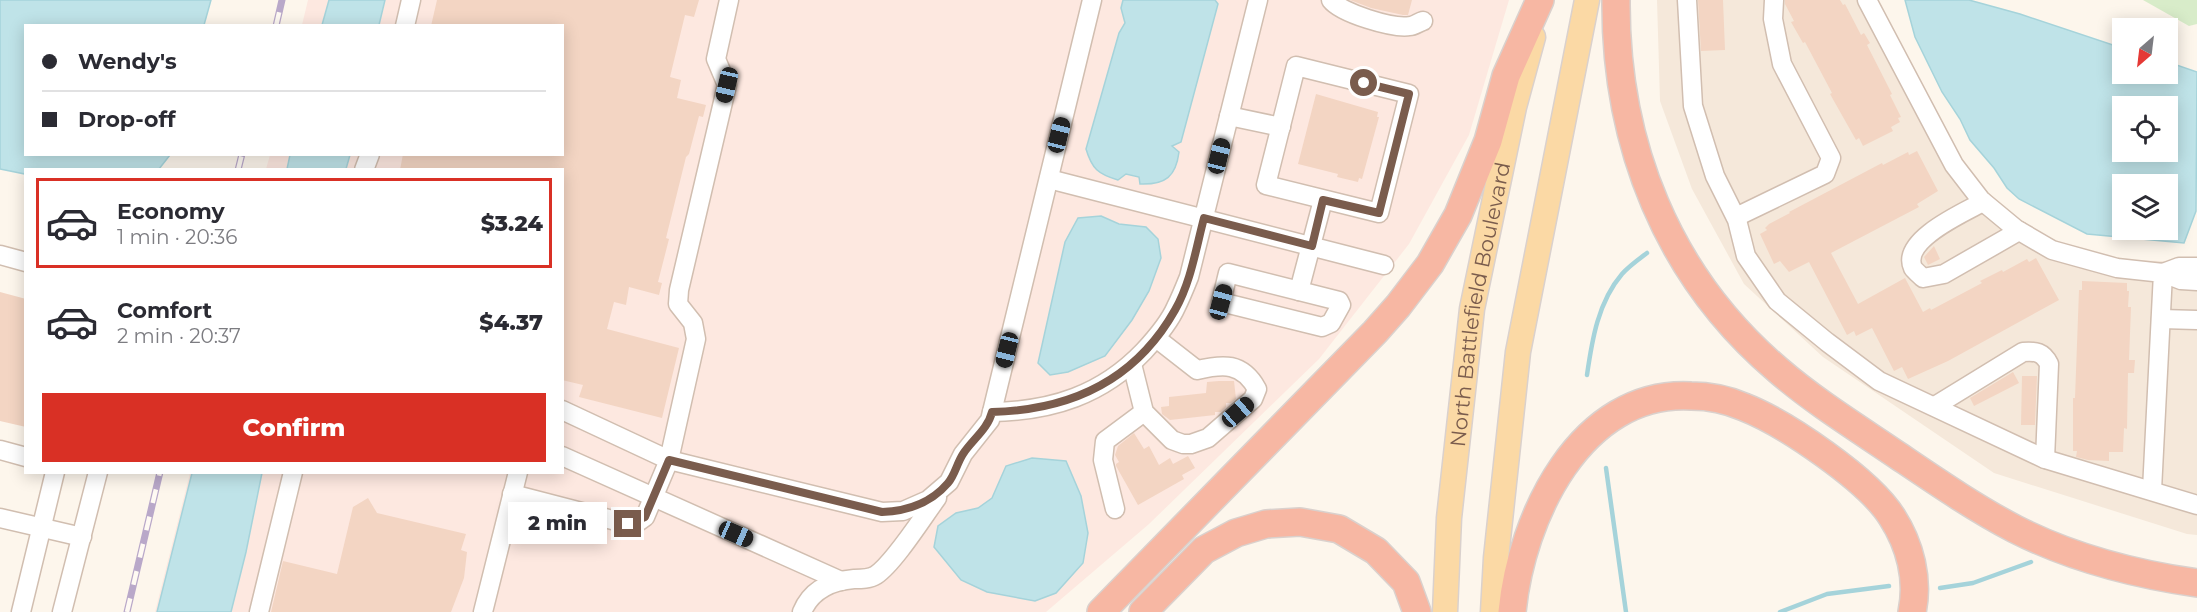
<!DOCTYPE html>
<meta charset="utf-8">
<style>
:root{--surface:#fff;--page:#f7f7f7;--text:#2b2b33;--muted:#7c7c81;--line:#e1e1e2;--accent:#d93025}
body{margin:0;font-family:Montserrat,sans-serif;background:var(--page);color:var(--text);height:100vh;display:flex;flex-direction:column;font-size:22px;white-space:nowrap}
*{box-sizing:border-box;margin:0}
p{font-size:20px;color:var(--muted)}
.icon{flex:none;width:33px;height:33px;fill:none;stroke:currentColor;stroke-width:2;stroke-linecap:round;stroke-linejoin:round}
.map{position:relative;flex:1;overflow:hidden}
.side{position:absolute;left:24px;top:168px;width:540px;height:306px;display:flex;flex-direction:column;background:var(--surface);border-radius:0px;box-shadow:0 3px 15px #0003}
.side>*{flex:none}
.hud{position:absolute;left:24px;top:24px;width:540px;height:132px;border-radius:0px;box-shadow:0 3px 15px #0003;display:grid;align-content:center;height:132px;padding:0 18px;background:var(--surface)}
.needle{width:39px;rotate:208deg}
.tools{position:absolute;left:2112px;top:18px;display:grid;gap:12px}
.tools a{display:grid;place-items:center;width:66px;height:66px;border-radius:0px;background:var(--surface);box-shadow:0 3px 15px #0003;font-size:30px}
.end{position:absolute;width:27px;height:27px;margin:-14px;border:8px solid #7a5c4d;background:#fff;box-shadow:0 0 0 3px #fff}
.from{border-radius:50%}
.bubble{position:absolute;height:42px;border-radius:0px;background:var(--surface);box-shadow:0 3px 15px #0003;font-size:20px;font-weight:800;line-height:42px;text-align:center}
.car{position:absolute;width:18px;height:36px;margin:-18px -9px;border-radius:8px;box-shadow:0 0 4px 2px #0007;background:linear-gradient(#222 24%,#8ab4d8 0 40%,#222 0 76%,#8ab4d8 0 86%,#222 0)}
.hud b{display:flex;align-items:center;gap:21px;height:57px;font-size:22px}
.hud b+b{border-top:2px solid var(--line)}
.hud i{width:15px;height:15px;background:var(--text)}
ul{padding:10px 0 0;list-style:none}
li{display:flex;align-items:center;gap:18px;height:90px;margin:0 12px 9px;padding:0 6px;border:3px solid transparent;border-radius:0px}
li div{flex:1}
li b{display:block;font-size:22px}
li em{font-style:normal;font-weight:800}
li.current{border-color:var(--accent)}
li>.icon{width:54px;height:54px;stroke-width:1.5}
.cta{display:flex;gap:12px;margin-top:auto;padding:12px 18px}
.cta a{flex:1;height:69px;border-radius:0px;background:var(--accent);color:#fff;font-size:24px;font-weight:800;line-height:69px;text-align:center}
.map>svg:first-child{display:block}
.residential{fill:#f5e8da}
.commercial{fill:#fde8e0}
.green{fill:#d8ecc9}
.water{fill:#bfe3e8;stroke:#a5d3da;stroke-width:1.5;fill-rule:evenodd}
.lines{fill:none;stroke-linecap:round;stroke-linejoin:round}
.stream{stroke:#a5d3da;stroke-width:4.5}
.building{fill:#f3d5c3}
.minor-casing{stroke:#d1beb0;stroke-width:21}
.major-casing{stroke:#dad1cd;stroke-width:27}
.highway-casing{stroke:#dad1cd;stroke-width:30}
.minor{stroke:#fff;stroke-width:18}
.major{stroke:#fbd9a5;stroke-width:24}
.highway{stroke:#f7b7a3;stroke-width:27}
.rail-casing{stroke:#b9a8c9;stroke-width:7}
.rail{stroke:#fffaf3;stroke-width:4.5;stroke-dasharray:14;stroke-linecap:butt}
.route{stroke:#7a5c4d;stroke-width:8}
.labels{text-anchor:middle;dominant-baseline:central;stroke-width:4.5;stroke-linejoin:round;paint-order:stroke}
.street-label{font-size:21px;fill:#7a5c4d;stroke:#fffaf3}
</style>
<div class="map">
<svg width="2197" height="612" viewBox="0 0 2197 612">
<rect width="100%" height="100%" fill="#fdf6ec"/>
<polygon class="residential" points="1657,0 1876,0 1970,175 2021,224 2075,249 2126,260 2197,262 2197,535 2187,534 1994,473 1823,357 1744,284 1692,189 1660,101"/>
<polygon class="commercial" points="308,0 1509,0 1469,135 1409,244 1319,359 1149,524 1046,612 155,612 190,473 562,472 562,170 266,169 270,155 562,154 562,26 302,25"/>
<polygon class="green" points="2143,0 2197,0 2197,24 2189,26"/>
<g class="water">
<polygon points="0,0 211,0 204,25 26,26 26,154 170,155 159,169 26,170 25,174 0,169"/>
<polygon points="329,0 385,0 379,25 322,25"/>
<path d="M1123 0H1215L1218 4 1181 142 1172 146 1179 152C1176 176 1166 185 1140 184L1139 177 1126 174 1118 180C1098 174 1092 169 1086 149L1119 33 1125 23 1121 8Z"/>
<path d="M1905 0H1969L2020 14 2122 48V74H2168V62L2197 72 2196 211 2184 243 2087 234 2019 199 2007 188 1994 168 1970 140 1960 119 1942 92 1915 37ZM2122 106H2168V152H2122ZM2168 184V230H2122V184Z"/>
<polygon points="290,155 290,154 350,155 346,169 287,169"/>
<polygon points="1101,216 1119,224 1146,227 1158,239 1161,258 1149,291 1132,320 1105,356 1068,372 1050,375 1038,363 1065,242 1078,218"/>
<polygon points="1032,458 1066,461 1081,496 1088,533 1083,563 1056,593 1035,601 987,592 961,580 934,547 938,526 956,513 978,508 992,498 1006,466"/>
<polygon points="192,473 262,473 246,552 231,612 157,612"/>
</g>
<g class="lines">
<g class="stream">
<path d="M1587 375C1592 340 1598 302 1622 274 1629 266 1639 259 1647 253"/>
<polyline points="1606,468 1626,612"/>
<polyline points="1940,588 1973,583 2031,562"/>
<polyline points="1780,612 1827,594 1889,586"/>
</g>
</g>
<g class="building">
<polygon points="437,0 699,0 694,17 685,15 670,77 681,80 677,98 706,105 703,117 699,116 689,154 686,157 666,238 669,239 658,282 662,283 659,295 629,287 626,305 614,302 607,329 679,348 662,418 579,397 583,385 562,380 562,170 400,170 403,154 562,154 562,26 431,26"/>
<polygon points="1350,0 1412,0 1408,15 1403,15 1371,8"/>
<polygon points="1698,0 1723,0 1725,50 1701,51"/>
<polygon points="1785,0 1840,0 1843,5 1845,4 1861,35 1864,33 1870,43 1867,45 1892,94 1890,95 1901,117 1898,118 1900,122 1891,127 1893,131 1863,146 1859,138 1856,140 1830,94 1832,93 1805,42 1803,43 1791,22 1794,21 1785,4"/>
<polygon points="1316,94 1378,112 1377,117 1379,117 1362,179 1359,178 1358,182 1337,177 1338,174 1298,164"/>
<polygon points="1917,151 1938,191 1917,204 1919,207 1831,253 1858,304 1905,278 1923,312 1930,308 1931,310 1982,283 1980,281 2002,270 2003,272 2027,259 2029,262 2036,258 2059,300 1948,361 1908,379 1902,367 1894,371 1872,328 1856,336 1854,331 1847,335 1809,262 1789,272 1780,261 1774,264 1760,234 1767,230 1765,228 1769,224 1790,213 1789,212 1882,163 1883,165 1908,152 1909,155"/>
<polygon points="1934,246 1940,259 1928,265 1924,257"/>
<polygon points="2082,281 2127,283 2127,291 2129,291 2128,307 2131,307 2129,360 2135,360 2134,373 2128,373 2127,429 2124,428 2123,452 2109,452 2109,461 2088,460 2076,457 2077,451 2073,451 2073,398 2075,398 2079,290 2082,290"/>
<polygon points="0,292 26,299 26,427 0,421"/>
<polygon points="2013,372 2019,383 1974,406 1970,398"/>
<polygon points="2022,376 2037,376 2035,425 2021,425"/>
<polygon points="1219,381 1234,381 1236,399 1231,403 1226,403 1226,407 1221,412 1215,412 1215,415 1170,420 1162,414 1161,407 1169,406 1169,397 1206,393 1207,382"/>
<polygon points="1134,433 1144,449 1149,446 1159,465 1170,458 1173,464 1188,456 1195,468 1182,475 1184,479 1138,505 1116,466 1116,464 1119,462 1115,455 1118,446"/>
<polygon points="368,498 377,513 466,534 461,550 467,552 464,578 451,612 271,612 283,561 337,574 353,507"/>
</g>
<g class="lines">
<g class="minor-casing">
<g id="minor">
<polyline points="729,0 716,59 727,85 679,290 678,304 693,323 696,339 669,460 882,512 903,511 928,500 949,482 963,454 990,420 1092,0"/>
<path d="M1331 0C1341 13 1393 29 1410 26 1414 26 1419 22 1423 21"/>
<polyline points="1687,0 1693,106 1715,176 1737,220 1746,256 1777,301 1827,342 1879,381 2045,459 2197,505"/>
<polyline points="1867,0 1954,165 1981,200 2016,229 2052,250 2117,268 2163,273 2152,490"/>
<polyline points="405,26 411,0"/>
<polygon points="1296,66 1409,94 1379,213 1266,185"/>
<polyline points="1229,116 1281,127"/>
<polyline points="364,170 370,154"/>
<polyline points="1049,179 1384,265"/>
<path d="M1983 202C1965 212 1900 240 1913 268 1915 271 1920 275 1923 278L1944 274 2019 231"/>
<polyline points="1736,217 1825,174 1831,158 1782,64 1773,19 1774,0"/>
<polyline points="0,255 26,262"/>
<polyline points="2197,267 2179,267 2163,273 2181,280 2197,281"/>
<polygon points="1228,273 1339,301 1341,305 1331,323 1322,327 1221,302"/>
<polyline points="1299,291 1323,200"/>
<polyline points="2161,319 2197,320"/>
<path d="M1132 364 1144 412 1172 440 1183 444H1191L1208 438 1253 399 1257 389C1242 362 1223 364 1197 370L1156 338"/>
<path d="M1935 406 2023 352C2036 351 2043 352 2049 364L2045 459"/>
<path d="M992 412C1052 411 1102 395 1144 351 1156 338 1169 323 1176 307 1181 297 1185 287 1189 277L1258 0"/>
<polyline points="0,450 26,457"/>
<polyline points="562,456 841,581"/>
<polyline points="512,494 628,524 638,522 645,517 669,460 562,410"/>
<polyline points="1115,509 1103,460 1105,441 1144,412"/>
<polyline points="0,518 82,537"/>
<polyline points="21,612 55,472"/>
<polyline points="62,612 98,472"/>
<polyline points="259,612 293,472"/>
<polyline points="483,612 518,472"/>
<path d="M802 612C811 590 830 581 854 579 861 579 870 579 876 575 894 563 923 517 937 498"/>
</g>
</g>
<g class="major-casing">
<g id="major">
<path id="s1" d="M1445 612 1449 518 1472 309 1514 107 1533 37"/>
<polyline points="1493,612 1496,558 1518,352 1587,0"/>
</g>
</g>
<g class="highway-casing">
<g id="highway">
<path d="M1616 0C1615 143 1667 276 1778 370 1815 402 1859 429 1900 457 1937 482 1975 508 2015 529 2072 558 2134 574 2197 583"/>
<polyline points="1101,612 1375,332 1398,306 1430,264 1458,215 1488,141 1506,76 1540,0"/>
<polyline points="1143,612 1204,550 1236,533 1266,524 1300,522 1339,529 1376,551 1406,582 1417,612"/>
<path d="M1512 612C1521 518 1580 390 1691 396 1709 396 1728 400 1744 407 1785 423 1869 480 1892 517 1910 545 1919 579 1912 612"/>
</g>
</g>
<use href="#minor" class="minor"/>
<use href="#major" class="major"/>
<use href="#highway" class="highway"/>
<g class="rail-casing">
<g id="rail">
<polyline points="276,26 282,0"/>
<polyline points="238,170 242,154"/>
<polyline points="127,612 160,472"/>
</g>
</g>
<use href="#rail" class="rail"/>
</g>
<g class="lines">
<path class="route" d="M628 524 645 517 669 460 882 512C907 511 931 503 948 483 955 475 957 463 963 454 972 440 988 429 992 412 1071 410 1135 381 1175 310 1191 282 1196 248 1204 218L1312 246 1323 200 1379 213 1409 94 1364 83"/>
</g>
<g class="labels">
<g class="street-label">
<text stroke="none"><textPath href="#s1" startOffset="310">North Battlefield Boulevard</textPath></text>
</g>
</g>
</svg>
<div class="tools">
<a><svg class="needle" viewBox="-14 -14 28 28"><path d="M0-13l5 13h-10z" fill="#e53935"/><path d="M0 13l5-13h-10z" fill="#7c7c81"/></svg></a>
<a><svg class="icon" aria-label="locate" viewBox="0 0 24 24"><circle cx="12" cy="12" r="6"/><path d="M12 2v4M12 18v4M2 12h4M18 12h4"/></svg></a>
<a><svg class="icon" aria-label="layers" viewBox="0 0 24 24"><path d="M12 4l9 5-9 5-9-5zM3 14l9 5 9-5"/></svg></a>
</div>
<i class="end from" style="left:1364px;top:83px"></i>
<i class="end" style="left:628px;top:524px"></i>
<div class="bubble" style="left:508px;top:502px;width:99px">2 min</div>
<i class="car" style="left:727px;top:85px;rotate:193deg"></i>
<i class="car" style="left:1059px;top:135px;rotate:14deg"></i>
<i class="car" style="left:1219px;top:156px;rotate:14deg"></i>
<i class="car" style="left:1221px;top:302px;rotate:15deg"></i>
<i class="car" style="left:1007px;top:350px;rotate:194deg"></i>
<i class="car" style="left:1238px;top:412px;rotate:49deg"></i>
<i class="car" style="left:736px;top:534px;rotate:114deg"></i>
<div class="hud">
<b><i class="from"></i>Wendy's</b>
<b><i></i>Drop-off</b>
</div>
<section class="side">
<ul>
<li class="current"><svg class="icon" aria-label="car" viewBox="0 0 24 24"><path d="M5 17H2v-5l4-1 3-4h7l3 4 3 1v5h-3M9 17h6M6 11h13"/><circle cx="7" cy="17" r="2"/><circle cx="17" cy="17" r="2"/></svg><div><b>Economy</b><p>1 min · 20:36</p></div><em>$3.24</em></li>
<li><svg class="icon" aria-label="car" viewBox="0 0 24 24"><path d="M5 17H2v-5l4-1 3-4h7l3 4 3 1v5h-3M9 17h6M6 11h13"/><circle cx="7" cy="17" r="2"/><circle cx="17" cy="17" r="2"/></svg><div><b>Comfort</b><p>2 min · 20:37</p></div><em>$4.37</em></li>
</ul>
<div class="cta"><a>Confirm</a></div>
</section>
</div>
